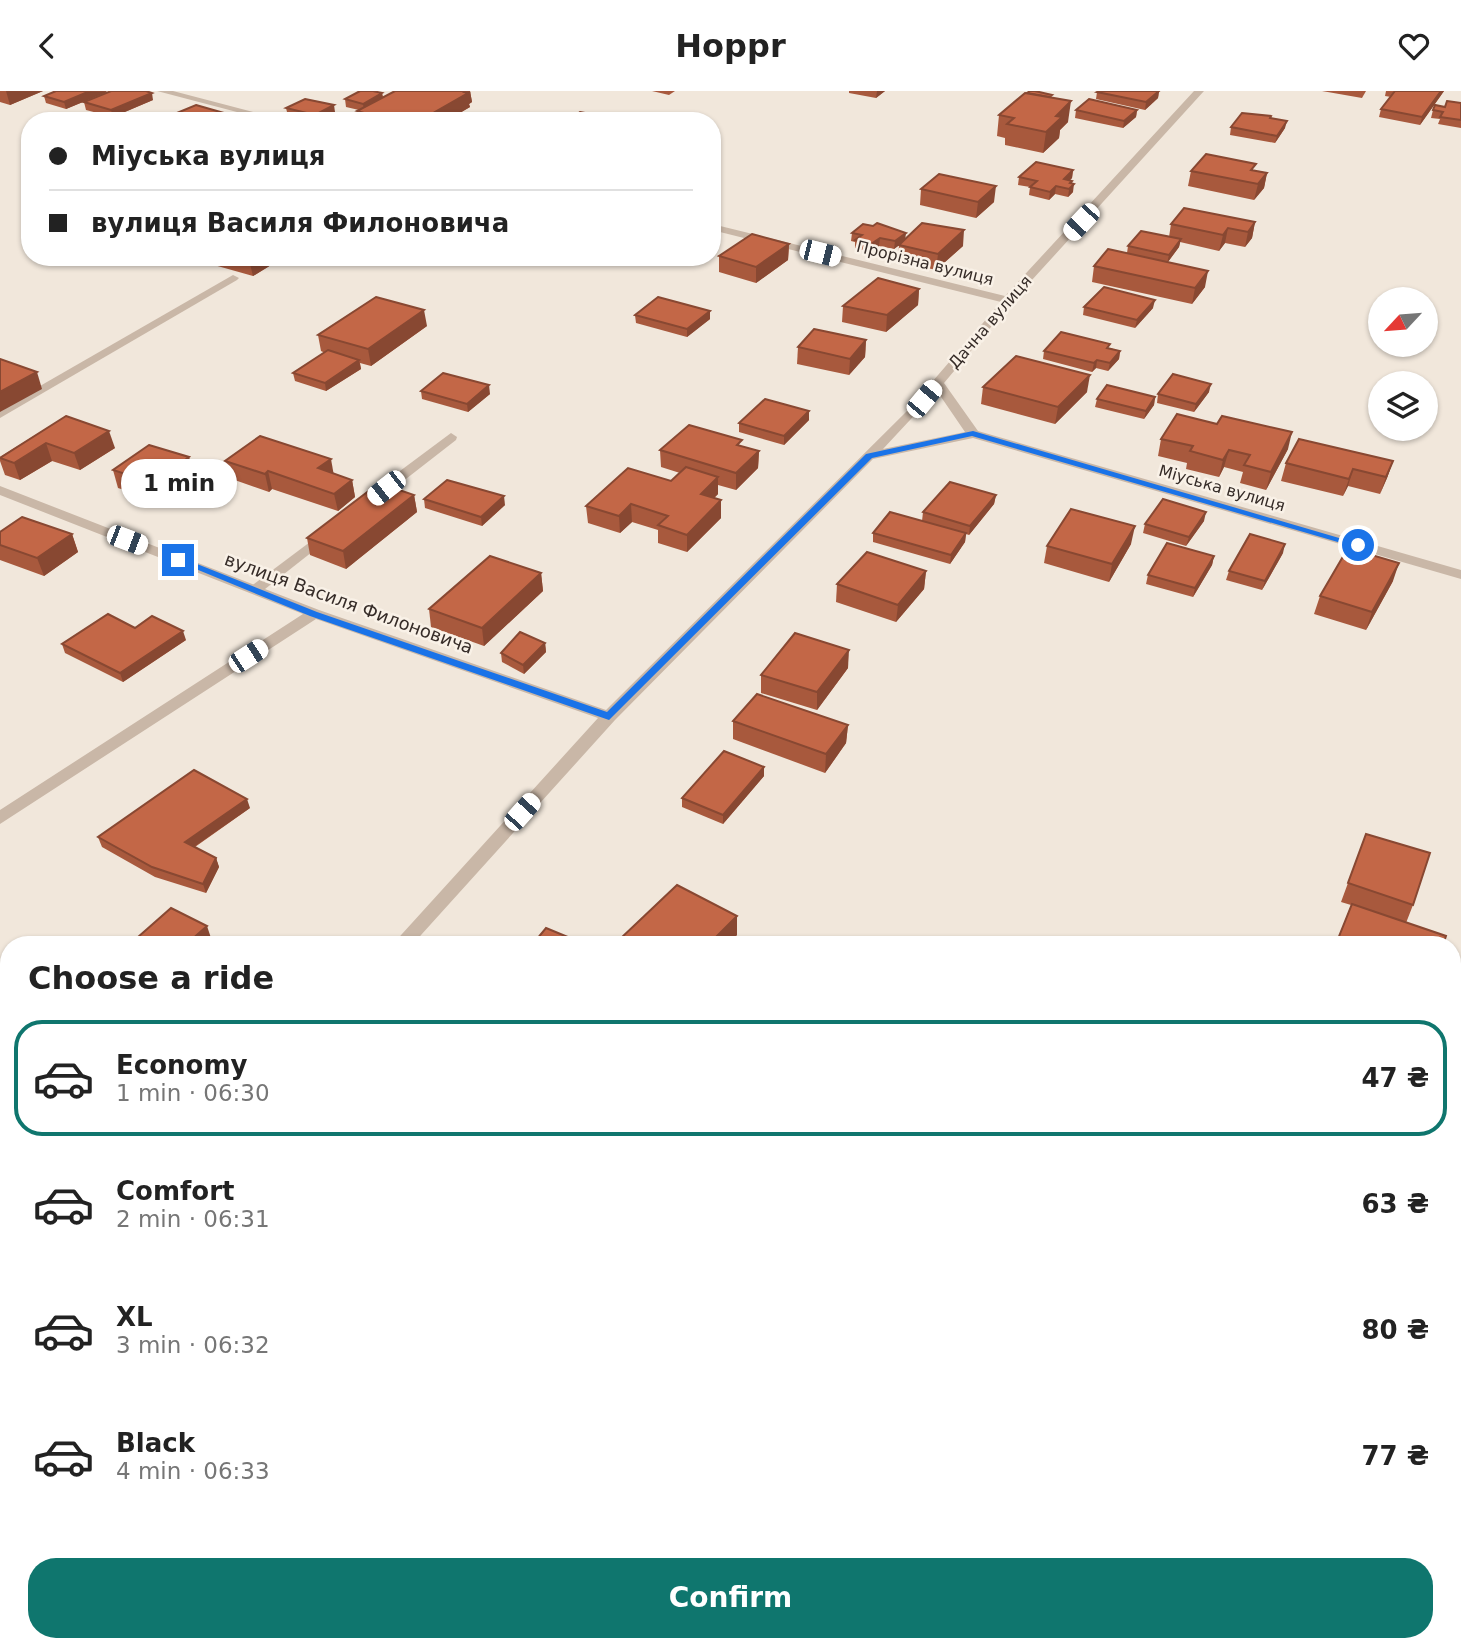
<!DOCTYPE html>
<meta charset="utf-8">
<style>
:root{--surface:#fff;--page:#f2f2f2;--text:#222;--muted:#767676;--line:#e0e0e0;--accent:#0f766e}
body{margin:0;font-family:"DejaVu Sans",sans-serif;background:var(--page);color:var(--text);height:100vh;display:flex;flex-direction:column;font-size:26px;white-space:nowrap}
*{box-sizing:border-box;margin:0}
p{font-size:23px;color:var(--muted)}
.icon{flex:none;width:38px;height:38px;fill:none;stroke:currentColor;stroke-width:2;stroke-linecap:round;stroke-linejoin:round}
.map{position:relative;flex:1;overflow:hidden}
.side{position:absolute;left:0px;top:845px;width:1461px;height:716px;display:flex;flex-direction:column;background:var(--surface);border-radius:28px 28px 0 0;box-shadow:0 2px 5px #0004}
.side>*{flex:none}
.guide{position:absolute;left:21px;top:21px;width:700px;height:154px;border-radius:28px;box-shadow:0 2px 5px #0004;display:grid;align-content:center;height:154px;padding:0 28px;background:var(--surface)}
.needle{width:46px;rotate:244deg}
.fabs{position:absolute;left:1368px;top:196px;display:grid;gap:14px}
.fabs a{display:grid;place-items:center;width:70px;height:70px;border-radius:50%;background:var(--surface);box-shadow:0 2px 5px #0004;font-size:35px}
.end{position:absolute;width:32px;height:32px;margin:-16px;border:9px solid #1a73e8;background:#fff;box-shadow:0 0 0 4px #fff}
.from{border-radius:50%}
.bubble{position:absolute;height:49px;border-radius:24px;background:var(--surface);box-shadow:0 2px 5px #0004;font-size:23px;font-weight:800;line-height:49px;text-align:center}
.car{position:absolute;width:21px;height:42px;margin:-21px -10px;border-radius:9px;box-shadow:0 0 5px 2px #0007;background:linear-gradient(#fff 24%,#345 0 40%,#fff 0 76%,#345 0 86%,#fff 0)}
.guide b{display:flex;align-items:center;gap:24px;height:66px;font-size:26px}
.guide b+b{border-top:2px solid var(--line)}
.guide i{width:18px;height:18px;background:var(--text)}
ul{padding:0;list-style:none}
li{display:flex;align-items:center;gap:21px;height:116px;margin:0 14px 10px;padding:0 14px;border:4px solid transparent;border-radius:28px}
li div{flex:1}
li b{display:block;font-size:26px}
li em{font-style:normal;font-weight:800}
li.current{border-color:var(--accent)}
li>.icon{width:63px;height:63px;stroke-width:1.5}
h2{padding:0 28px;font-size:32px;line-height:84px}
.primary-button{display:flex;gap:14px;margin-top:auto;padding:14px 28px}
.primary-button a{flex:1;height:80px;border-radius:28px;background:var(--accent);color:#fff;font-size:28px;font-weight:800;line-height:80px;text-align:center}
header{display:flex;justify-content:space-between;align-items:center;height:91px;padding:0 28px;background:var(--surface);font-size:32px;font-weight:800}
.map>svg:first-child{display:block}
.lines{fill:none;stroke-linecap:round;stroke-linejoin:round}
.service{fill:#c9b7a7;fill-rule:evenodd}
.minor{fill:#c9b7a7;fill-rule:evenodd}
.wall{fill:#a8593d}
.shaded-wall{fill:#884832}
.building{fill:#c36747;stroke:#884832;stroke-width:2}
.route{fill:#1a73e8}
.labels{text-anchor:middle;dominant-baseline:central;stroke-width:5;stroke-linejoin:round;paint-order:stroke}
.far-street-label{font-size:16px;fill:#362c28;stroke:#f9f1e7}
.street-label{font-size:18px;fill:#362c28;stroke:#f9f1e7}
</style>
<header><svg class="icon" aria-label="back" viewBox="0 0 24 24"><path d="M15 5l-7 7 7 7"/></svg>Hoppr<svg class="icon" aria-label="heart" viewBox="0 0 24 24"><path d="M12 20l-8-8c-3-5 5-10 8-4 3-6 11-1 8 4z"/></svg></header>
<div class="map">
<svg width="1461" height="1560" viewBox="0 0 1461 1560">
<rect width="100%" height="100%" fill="#f1e7db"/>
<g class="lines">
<g class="service">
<polygon points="233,184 239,187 237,189 0,327 0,318"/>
<polygon points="451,342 457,346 456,349 375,412 365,412 365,406"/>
<polygon points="326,439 333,443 331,446 260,502 250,502 248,499 250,496"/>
</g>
<g class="minor">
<polygon points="157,0 173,0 288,30 271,30"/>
<path d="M1194 0H1204L1012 211 944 292 978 340 1461 479V488L973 347 873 368 615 629 412 854H392L598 627 316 528 0 733V719L303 523 0 404V395L319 519 606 619 907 320 1001 211 712 139V133L1005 205ZM937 300 965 341 883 358Z"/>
<polygon points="1461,1119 1461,1163 1452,1168 1452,1124"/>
<polygon points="9,1276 9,1302 0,1306 0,1279"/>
<polygon points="0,1362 9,1365 9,1389 0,1386"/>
<polygon points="270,1552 305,1552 308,1560 273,1560"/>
<polygon points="1332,1552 1358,1552 1356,1560 1330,1560"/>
</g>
</g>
<g class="wall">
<polygon points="0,0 43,0 10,14 0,11"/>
<polygon points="395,0 470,0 472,11 469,13 470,16 446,30 359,30 357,20 359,19 346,16 345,8 382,2 383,6"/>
<polygon points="652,0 675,0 669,4"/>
<polygon points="849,0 885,0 876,7 849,2"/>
<polygon points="1159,0 1158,7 1145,19 1096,8 1097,1"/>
<polygon points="1322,0 1366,0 1362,7"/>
<polygon points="1386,0 1444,0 1420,34 1379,26 1381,18 1391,6 1385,5"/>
<polygon points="107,1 66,18 46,12 44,5"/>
<polygon points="1052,4 1051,7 1068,31 1060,39 1059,47 1043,62 1005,54 1005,47 997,45 999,24"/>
<polygon points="153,9 113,26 86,19 84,11"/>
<polygon points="1461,12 1461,37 1438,33 1440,28 1431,27 1433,19"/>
<polygon points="286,17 335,21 319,30 310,30 288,25"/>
<polygon points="1076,19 1137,19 1136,26 1123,37 1075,27"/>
<polygon points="1271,25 1271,27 1285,37 1275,52 1230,44 1231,36"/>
<polygon points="1073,79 1072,87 1070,89 1072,90 1073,101 1068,106 1055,103 1049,109 1029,104 1030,96 1018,94 1019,86"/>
<polygon points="1191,80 1255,80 1267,82 1264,97 1254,109 1188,95"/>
<polygon points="921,98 994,111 976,127 920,114"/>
<polygon points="1255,131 1252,147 1245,156 1225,152 1219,160 1180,151 1179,156 1168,171 1205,196 1192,213 1092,191 1094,175 1127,162 1128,155 1169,146 1171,133"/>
<polygon points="852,142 905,149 963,155 936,179 898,170 899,154 894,158 879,155 871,161 855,157 855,151 851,150"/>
<polygon points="789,153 788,169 756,192 719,181 719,165"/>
<polygon points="212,166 284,166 253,185 214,174"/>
<polygon points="919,198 918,214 886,241 842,231 843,215"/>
<polygon points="1084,216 1153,217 1135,237 1083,224"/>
<polygon points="710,220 710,228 687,246 636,232 635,224"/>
<polygon points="427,235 371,275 360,272 361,278 326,300 295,290 293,282 325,262 321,260 318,244"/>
<polygon points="866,249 865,266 849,284 797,273 798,256"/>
<polygon points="1110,257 1120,260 1119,268 1108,280 1096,277 1092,281 1043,268 1044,260"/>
<polygon points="983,296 1087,301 1055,333 981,313"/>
<polygon points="421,300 490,303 468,321 422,308"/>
<polygon points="1209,301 1194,321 1157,312 1158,303"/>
<polygon points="1155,306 1154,314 1144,328 1095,316 1097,308"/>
<polygon points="66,325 115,357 80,379 52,370 20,389 5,384 0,370 0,366"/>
<polygon points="809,329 784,354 739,341 739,332"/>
<polygon points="1161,348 1288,358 1266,399 1240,392 1243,381 1224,376 1219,386 1186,378 1187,372 1158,365"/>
<polygon points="742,355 759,360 758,377 736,399 718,394 718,403 714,407 721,427 687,461 658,452 658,439 632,431 620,442 588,432 586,415 671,390 680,382 661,376 660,359"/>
<polygon points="189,366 193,383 158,410 118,397 113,379"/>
<polygon points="225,370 334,383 352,389 355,406 338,420 272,398 269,401 229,387"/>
<polygon points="1393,370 1387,387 1380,403 1348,395 1343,405 1281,390 1286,372"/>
<polygon points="414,404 417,421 346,478 310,464 307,447"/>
<polygon points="996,404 994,413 969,444 966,443 965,451 950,473 873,451 873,442 922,430 923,421"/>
<polygon points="424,408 505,414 482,435 425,417"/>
<polygon points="1204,430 1186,455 1143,442 1145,433"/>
<polygon points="0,441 72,443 78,461 44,485 0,469"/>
<polygon points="1131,453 1109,491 1044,472 1047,455"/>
<polygon points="1283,462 1262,499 1226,489 1229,480"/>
<polygon points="1214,465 1212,474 1193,506 1146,493 1148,484"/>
<polygon points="926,480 924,498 896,531 836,511 837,493"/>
<polygon points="541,482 543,500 484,555 431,536 429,518"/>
<polygon points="1393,490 1366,539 1314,523 1320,505"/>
<polygon points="186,549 123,591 65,562 62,553"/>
<polygon points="545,552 546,561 524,583 502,571 501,562"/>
<polygon points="848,577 817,619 761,602 761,584"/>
<polygon points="733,630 848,634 846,652 825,682 733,648"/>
<polygon points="764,676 764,685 723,733 682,716 682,707"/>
<polygon points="250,717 195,756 216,767 219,776 206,802 155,786 102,756 98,746"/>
<polygon points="1366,743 1413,814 1406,832 1443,854 1336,854 1351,814 1341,811"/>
<polygon points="737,844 726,854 622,854 621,847"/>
<polygon points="9,1098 9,1167 0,1162 0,1101"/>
<polygon points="681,1552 720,1552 716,1560 695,1560"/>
</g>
<g class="shaded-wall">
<polygon points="6,0 43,0 10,14"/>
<polygon points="90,0 106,0 107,1 66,18 64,11"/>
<polygon points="458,0 470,0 472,11 469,13 470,16 446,30 419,30"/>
<polygon points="877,0 885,0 876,7"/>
<polygon points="1159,0 1158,7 1145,19 1146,11"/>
<polygon points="1441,0 1444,0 1420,34 1422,26"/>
<polygon points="152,2 153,9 113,26 111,19"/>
<polygon points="382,2 383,9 364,20 363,13"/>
<polygon points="1071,10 1068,31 1060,39 1059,47 1043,62 1046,41 1056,25"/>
<polygon points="334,14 335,21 319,30 316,30 315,24"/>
<polygon points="1137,19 1136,26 1123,37 1124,30"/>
<polygon points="224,22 225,30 207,30"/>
<polygon points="1287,30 1285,37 1275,52 1277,45"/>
<polygon points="1073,79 1072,87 1063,96 1064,88"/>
<polygon points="1267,82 1264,97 1254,109 1258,93"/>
<polygon points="1072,90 1071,96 1074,93 1073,101 1068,106 1070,92"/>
<polygon points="996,95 994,111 976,127 978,111"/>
<polygon points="1056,95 1055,103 1049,109 1050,101"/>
<polygon points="1255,131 1252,147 1245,156 1248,141"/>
<polygon points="1228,137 1225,152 1219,160 1223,144"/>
<polygon points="964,139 963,155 936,179 938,163"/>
<polygon points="906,142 905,150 894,158 895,150"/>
<polygon points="880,147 879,155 871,161 871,153"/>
<polygon points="1181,148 1179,156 1167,172 1169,164"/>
<polygon points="789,153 788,169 756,192 756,176"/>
<polygon points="254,166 284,166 253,185 249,169"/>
<polygon points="1208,180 1205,196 1192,213 1195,197"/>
<polygon points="919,198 918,214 886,241 887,224"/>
<polygon points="1155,209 1153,217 1135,237 1137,229"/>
<polygon points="424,219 427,235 371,275 368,258"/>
<polygon points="710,220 710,228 687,246 687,238"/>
<polygon points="866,249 865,266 849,284 850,268"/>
<polygon points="1120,260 1119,268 1108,280 1110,272"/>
<polygon points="359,269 361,278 326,300 325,292"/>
<polygon points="1097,269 1096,277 1092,281 1094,272"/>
<polygon points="37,281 42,298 0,321 0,301"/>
<polygon points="1090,284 1087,301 1055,333 1058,316"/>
<polygon points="1211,293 1209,301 1194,321 1196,313"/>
<polygon points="489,294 490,303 468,321 467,313"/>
<polygon points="1155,306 1154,314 1144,328 1146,320"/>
<polygon points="809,320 809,329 784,354 784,345"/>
<polygon points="109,340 115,357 80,379 74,362"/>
<polygon points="1292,341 1288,358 1266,399 1271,381"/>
<polygon points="46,352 52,370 20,389 14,372"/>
<polygon points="1229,359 1224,376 1219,386 1223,369"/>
<polygon points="759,360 758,377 736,399 736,382"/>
<polygon points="189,366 193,383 158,410 153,392"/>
<polygon points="331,368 334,385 318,377"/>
<polygon points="1393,370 1387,387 1380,403 1386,386"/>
<polygon points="1353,378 1348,395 1343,405 1349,388"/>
<polygon points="268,380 272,398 269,401 265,383"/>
<polygon points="718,386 718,403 701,420 701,403"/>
<polygon points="352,389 355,406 338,420 334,403"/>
<polygon points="414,404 417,421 346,478 343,460"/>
<polygon points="996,404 994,413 969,444 970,435"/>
<polygon points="504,405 505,414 482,435 481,426"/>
<polygon points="721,409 721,427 687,461 687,444"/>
<polygon points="631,413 632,431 620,442 619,425"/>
<polygon points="1206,421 1204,430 1186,455 1189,446"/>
<polygon points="1135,435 1131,453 1109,491 1112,473"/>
<polygon points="966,442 965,451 950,473 951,464"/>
<polygon points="72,443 78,461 44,485 37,467"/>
<polygon points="1285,453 1283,462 1262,499 1265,490"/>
<polygon points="1214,465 1212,474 1193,506 1195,497"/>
<polygon points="1399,472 1393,490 1366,539 1372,521"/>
<polygon points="926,480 924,498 896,531 898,514"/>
<polygon points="541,482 543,500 484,555 482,537"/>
<polygon points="183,540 186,549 123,591 120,582"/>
<polygon points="545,552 546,561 524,583 523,574"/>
<polygon points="849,559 848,577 817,619 817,601"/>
<polygon points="848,634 846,652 825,682 826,663"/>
<polygon points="764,676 764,685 723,733 723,724"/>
<polygon points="247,708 250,717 188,760 185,751"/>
<polygon points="216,767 219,776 206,802 203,793"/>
<polygon points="737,825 737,844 726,854 708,854"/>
<polygon points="207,835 213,853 192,854 190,850"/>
<polygon points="713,1552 720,1552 716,1560 711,1560 711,1555"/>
<polygon points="915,1552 919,1552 915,1560 911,1560"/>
</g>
<g class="building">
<polygon points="56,0 90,0 64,11 44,5"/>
<polygon points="111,0 146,0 152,2 111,19 84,11"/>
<polygon points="360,0 373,0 382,2 363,13 345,8"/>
<polygon points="395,0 465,0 464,1 468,2 419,30 392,30 357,20"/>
<polygon points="1030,0 1035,0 1052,4 1049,6 1027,2"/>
<polygon points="1099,0 1159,0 1146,11 1097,1"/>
<polygon points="1395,0 1441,0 1422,26 1381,18"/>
<polygon points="1025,2 1071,10 1056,25 1062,26 1046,41 1007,33 1014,27 999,24"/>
<polygon points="305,8 334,14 315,24 286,17"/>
<polygon points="1089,8 1137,19 1124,30 1076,19"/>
<polygon points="1447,10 1461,12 1461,29 1440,26 1443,21 1433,19 1435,14 1445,16"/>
<polygon points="196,14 224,22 207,30 160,29"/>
<polygon points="580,21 616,28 614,30 568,30"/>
<polygon points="1242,22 1271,25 1270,27 1287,30 1277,45 1231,36"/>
<polygon points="1206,63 1256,73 1251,79 1267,82 1258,93 1191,80"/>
<polygon points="1036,71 1073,79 1064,88 1072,90 1070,92 1074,93 1069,98 1056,95 1050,101 1030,96 1037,90 1019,86"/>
<polygon points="939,83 996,95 978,111 921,98"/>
<polygon points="1184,117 1255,131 1248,141 1228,137 1223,144 1171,133"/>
<polygon points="877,132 906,142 895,150 880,147 871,153 855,149 862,144 852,142 863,133 873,135"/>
<polygon points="922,132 964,139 938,163 899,154"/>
<polygon points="1141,140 1181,148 1169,164 1128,155"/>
<polygon points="752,143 789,153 756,176 719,165"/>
<polygon points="1108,158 1208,180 1195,197 1094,175"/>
<polygon points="239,166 254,166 249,169"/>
<polygon points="878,187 919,198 887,224 843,215"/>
<polygon points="1104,196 1155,209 1137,229 1084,216"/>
<polygon points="376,206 424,219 368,258 318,244"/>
<polygon points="658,206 710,220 687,238 635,224"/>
<polygon points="814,238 866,249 850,268 798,256"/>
<polygon points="1061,241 1110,253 1107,257 1120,260 1110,272 1097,269 1094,272 1044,260"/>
<polygon points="328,259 359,269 325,292 293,282"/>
<polygon points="1016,265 1090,284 1058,316 983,296"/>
<polygon points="0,268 37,281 0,301"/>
<polygon points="443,282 489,294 467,313 421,300"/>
<polygon points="1173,283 1211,293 1196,313 1158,303"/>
<polygon points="1107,294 1155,306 1146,320 1097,308"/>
<polygon points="765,308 809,320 784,345 739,332"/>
<polygon points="1177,323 1217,333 1222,325 1292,341 1271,381 1244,374 1250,364 1229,359 1223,369 1190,360 1193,355 1161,348"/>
<polygon points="66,325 109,340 74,362 46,352 14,372 0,367"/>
<polygon points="689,334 742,349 737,354 759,360 736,382 660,359"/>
<polygon points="260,345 331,368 318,377 352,389 334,403 268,380 265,383 225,370"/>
<polygon points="1299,348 1393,370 1386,386 1353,378 1349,388 1286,372"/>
<polygon points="149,354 189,366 153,392 113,379"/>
<polygon points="686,376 718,386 701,403 721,409 687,444 658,434 668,425 631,413 619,425 586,415 628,377 671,390"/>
<polygon points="447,389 504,405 481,426 424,408"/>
<polygon points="950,391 996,404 970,435 923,421"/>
<polygon points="379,392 414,404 343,460 307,447"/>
<polygon points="1163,408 1206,421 1189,446 1145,433"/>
<polygon points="1071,418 1135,435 1112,473 1047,455"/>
<polygon points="890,421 966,442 951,464 873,442"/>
<polygon points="22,426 72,443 37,467 0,454 0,441"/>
<polygon points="1250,443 1285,453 1265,490 1229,480"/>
<polygon points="1167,452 1214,465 1195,497 1148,484"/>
<polygon points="1348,457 1399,472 1372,521 1320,505"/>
<polygon points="867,461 926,480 898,514 837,493"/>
<polygon points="490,465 541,482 482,537 429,518"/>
<polygon points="108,523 135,537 152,525 183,540 120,582 62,553"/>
<polygon points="520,541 545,552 523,574 501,562"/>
<polygon points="795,542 849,559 817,601 761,584"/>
<polygon points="757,603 848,634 826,663 733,630"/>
<polygon points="724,660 764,676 723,724 682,707"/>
<polygon points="194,679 247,708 185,751 216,767 203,793 152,776 98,746"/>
<polygon points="1366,743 1430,762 1413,814 1348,792"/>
<polygon points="677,794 737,825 708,854 633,854 621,847"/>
<polygon points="1352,813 1446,845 1443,854 1354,854 1338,848"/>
<polygon points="171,817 207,835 190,850 198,854 129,854"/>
<polygon points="546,837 587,854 532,854"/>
<polygon points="5,1096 9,1098 9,1156 0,1151 0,1101"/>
<polygon points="756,1552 915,1552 911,1560 751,1560"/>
<polygon points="981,1552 1015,1552 1028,1560 977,1560"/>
</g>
<polygon class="route" points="973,340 1363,454 1355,456 972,345 872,367 609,629 310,525 174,469 182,467 317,521 607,621 866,363"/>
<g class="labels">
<g class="far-street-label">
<text transform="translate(925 172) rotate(14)">Прорізна вулиця</text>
<text transform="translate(990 231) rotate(-49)">Дачна вулиця</text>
<text transform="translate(1222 397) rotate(16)">Міуська вулиця</text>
</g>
<g class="street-label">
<text transform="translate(349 512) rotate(20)">вулиця Василя Филоновича</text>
</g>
</g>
</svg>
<div class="fabs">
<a><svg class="needle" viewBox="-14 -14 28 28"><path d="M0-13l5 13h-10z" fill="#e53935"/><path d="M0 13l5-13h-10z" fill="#767676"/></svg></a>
<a><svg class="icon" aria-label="layers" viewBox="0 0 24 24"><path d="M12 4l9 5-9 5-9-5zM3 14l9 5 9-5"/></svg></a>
</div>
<i class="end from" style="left:1358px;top:454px"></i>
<i class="end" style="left:178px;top:469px"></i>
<div class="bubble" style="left:121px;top:368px;width:116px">1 min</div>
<i class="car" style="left:1081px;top:131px;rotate:223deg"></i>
<i class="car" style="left:820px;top:162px;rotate:104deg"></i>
<i class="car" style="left:924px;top:308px;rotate:40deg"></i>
<i class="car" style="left:386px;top:397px;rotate:232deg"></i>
<i class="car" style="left:127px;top:449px;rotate:111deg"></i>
<i class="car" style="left:248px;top:565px;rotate:57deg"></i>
<i class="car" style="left:522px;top:721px;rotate:42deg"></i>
<div class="guide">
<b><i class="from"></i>Міуська вулиця</b>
<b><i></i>вулиця Василя Филоновича</b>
</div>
<section class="side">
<h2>Choose a ride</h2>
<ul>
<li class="current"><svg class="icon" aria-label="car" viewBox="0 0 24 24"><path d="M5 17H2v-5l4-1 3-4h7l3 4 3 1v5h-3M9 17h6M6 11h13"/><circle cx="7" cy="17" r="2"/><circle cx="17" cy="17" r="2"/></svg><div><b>Economy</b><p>1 min · 06:30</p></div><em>47 ₴</em></li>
<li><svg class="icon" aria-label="car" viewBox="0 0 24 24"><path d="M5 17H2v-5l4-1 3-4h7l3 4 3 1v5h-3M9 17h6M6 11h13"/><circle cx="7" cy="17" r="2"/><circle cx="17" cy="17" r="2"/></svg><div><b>Comfort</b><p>2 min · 06:31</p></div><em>63 ₴</em></li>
<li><svg class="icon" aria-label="car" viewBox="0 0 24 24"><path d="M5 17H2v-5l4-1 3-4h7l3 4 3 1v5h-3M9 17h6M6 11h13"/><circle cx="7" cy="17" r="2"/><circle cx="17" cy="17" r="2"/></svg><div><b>XL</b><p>3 min · 06:32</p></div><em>80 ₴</em></li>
<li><svg class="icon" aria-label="car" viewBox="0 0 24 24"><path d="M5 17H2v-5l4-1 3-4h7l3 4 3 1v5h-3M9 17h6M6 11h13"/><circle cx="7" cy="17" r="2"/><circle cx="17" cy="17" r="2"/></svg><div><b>Black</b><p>4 min · 06:33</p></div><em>77 ₴</em></li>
</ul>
<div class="primary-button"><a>Confirm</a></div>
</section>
</div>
